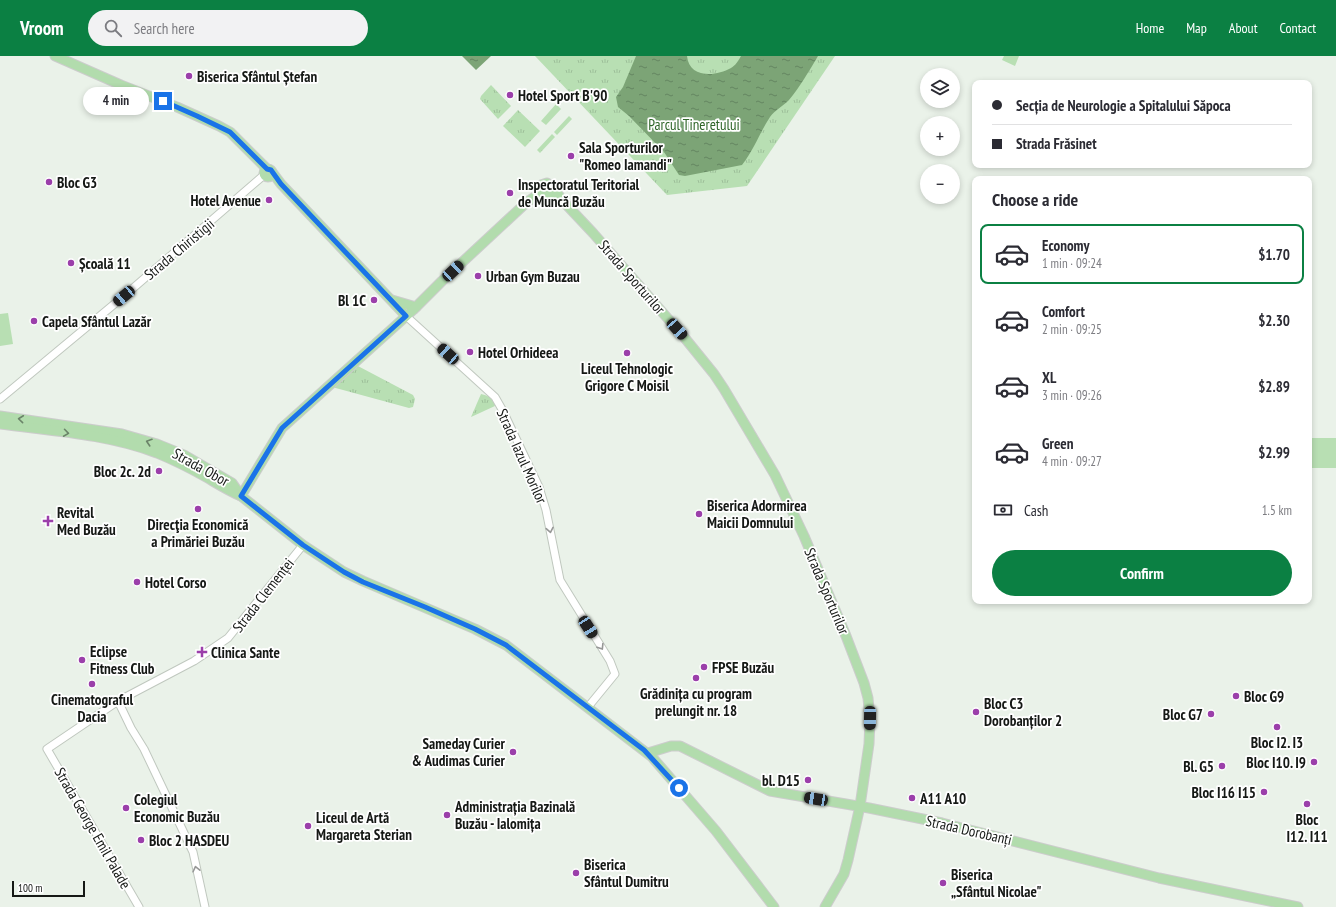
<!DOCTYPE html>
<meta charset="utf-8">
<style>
:root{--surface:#fff;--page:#f2f2f3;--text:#2b2b33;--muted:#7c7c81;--line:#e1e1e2;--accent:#0b8043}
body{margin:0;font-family:"PT Sans Narrow",sans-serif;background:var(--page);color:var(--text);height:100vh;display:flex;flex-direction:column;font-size:15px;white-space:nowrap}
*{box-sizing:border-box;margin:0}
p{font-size:13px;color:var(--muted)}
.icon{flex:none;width:22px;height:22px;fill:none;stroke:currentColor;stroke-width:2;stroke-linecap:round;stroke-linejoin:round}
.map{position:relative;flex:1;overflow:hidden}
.panel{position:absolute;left:972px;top:120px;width:340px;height:428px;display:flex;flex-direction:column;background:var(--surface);border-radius:8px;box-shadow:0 2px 6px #0003}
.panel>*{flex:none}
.banner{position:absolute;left:972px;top:24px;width:340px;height:88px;border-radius:8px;box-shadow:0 2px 6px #0003;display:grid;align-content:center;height:88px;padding:0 20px;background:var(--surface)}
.tools{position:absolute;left:920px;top:12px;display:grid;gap:8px}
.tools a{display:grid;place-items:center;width:40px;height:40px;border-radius:50%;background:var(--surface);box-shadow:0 2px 6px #0003;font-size:20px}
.scale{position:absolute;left:12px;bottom:10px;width:73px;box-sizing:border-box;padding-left:4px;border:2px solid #151815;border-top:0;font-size:11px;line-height:14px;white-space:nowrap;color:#151815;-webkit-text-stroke:3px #fff;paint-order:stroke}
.end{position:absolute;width:18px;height:18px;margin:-9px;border:5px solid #1a73e8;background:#fff;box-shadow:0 0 0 2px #fff}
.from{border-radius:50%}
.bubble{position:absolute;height:28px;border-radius:14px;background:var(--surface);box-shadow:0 2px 6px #0003;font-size:13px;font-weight:600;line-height:28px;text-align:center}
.car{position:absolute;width:12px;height:24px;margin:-12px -6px;border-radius:5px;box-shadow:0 0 3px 1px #0007;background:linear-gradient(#222 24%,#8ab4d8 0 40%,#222 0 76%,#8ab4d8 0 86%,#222 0)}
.banner b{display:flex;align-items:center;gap:14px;height:38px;font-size:15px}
.banner b+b{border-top:1px solid var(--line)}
.banner i{width:10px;height:10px;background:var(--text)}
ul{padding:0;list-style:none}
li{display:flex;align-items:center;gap:12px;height:60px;margin:0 8px 6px;padding:0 12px;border:2px solid transparent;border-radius:8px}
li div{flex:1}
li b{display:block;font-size:15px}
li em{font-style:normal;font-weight:600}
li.on{border-color:var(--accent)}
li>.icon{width:36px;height:36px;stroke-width:1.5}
h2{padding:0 20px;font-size:18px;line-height:48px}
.pay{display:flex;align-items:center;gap:10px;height:44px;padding:0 20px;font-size:15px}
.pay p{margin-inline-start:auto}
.action{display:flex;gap:8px;margin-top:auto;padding:8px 20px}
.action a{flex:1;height:46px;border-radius:24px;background:var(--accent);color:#fff;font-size:16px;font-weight:600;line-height:46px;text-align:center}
header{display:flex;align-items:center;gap:24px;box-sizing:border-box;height:56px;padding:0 20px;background:var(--accent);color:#fff}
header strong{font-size:19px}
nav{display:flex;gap:22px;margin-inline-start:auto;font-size:14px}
.search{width:280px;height:36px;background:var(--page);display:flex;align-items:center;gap:10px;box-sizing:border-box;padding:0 14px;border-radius:22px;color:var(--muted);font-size:15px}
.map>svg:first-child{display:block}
.grass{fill:url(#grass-tufts)}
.pitch{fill:#b8dfb3}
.water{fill:url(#water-ripples)}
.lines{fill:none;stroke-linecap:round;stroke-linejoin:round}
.minor-casing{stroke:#c0c8bf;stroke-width:9}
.major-casing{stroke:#ccc;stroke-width:11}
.minor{stroke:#fff;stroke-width:7}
.major{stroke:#b2dcad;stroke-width:9}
.oneway{stroke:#6b8469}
.oneway2{stroke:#969796}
.route{stroke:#1a73e8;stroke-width:5}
.poi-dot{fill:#9b3faa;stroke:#fff;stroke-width:1.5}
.labels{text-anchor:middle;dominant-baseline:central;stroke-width:3.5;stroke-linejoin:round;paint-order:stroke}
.poi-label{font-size:15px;font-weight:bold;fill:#151815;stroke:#fff;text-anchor:start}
.park-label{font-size:15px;fill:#2f6629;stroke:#fff}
.street-label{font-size:15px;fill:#151815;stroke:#fff}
</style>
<header>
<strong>Vroom</strong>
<div class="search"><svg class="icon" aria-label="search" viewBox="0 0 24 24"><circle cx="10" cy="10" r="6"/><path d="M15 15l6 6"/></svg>Search here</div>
<nav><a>Home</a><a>Map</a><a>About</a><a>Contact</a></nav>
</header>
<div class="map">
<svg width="1336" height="851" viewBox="0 0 1336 851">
<defs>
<pattern id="grass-tufts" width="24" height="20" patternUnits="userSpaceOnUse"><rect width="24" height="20" fill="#b8dfb3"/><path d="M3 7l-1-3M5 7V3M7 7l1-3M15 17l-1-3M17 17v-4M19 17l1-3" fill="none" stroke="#9dbf99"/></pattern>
<pattern id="water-ripples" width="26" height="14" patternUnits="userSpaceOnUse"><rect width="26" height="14" fill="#7ca476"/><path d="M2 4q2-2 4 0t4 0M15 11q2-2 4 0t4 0" fill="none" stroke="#648560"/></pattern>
</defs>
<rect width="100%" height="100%" fill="#eaf2e9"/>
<g class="grass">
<polygon points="535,0 835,0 747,130 667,139"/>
<polygon points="491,29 511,50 498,63 480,43 481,40"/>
<polygon points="556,48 561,53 546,69 541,65"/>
<polygon points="518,54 540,75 525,91 503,70"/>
<polygon points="569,60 572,63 557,79 554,76"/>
<polygon points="552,78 555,81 540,97 537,94"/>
<polygon points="356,309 413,339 415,343 413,351 409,352 332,331"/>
<path d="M481 338C489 340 492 342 495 350L471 361Z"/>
</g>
<g class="pitch">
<polygon points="1004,0 1019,0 1015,10 1002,4"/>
<polygon points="8,257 13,288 0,290 0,258"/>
<rect x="1309" y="382" width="27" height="30"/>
</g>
<g class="water">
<polygon points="462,0 491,0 476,14"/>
<path d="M636 0H687C689 22 715 21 731 12 735 10 739 4 741 0H818C809 15 800 31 789 44 783 50 775 54 770 61 760 76 754 94 742 109L685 120 679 119 664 96 629 60 618 51 616 41 623 31Z"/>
</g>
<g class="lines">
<g class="minor-casing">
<g id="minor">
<polyline points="406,260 495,341 503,355 539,431 546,454 560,524 610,605 615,618 588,651"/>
<polyline points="0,343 124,240 264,119"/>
<polyline points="118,645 131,672 144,693 193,796 205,851"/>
<polyline points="139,851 47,693 118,645 194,605 228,582 303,489"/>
</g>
</g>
<g class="major-casing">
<g id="major">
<polyline points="55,0 121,29 177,51 219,70 230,76 267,113"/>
<circle cx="268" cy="117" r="4"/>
<polyline points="272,116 281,128 406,260"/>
<path d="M550 129V133L548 136 544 137 540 135 541 129 547 127C552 130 557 136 560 141"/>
<polyline points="546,137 556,140 562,144 593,177 684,281 714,318 724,333 775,419 804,480 846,580 864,627 868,642 870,663 869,688 860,750 848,804 844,818 825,851"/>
<polyline points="392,244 416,251"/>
<polyline points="0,360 122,378 157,388 184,399 232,427 241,440 303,489 344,516 363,525 475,573 506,589 652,701 716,775 774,851"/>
<path d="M0 368C52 375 107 378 157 397 174 404 190 412 206 421 218 428 229 435 241 440"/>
<polyline points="241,440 282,372 413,254 442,225 527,146 536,140 544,137"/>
<polyline points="648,697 671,690 680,690 770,735 869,752 942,767 1159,822 1298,851"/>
</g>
</g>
<use href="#minor" class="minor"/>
<use href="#major" class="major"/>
</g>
<defs><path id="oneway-chevron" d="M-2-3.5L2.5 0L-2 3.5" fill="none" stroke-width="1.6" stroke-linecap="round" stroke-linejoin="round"/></defs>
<g class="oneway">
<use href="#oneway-chevron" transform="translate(21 363) rotate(-174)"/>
<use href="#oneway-chevron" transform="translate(66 377) rotate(8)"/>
<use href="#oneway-chevron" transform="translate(149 386) rotate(-162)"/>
</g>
<g class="oneway2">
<use href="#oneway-chevron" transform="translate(550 474) rotate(79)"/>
<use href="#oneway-chevron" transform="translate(601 591) rotate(58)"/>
<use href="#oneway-chevron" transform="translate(196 813) rotate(-103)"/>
</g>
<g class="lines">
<polyline class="route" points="163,45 197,60 230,76 267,113 271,114 281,128 406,260 282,372 241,440 303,489 344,516 363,526 425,551 475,573 506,589 644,694 679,732"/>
</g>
<g class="poi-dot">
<circle cx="189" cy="20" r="4"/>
<circle cx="510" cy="39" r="4"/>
<circle cx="571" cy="100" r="4"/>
<circle cx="49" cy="126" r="4"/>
<circle cx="510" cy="137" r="4"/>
<circle cx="269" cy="144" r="4"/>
<circle cx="71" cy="207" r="4"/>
<circle cx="478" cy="220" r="4"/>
<circle cx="374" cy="244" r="4"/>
<circle cx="34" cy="265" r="4"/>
<circle cx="470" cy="296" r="4"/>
<circle cx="627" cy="297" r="4"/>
<circle cx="159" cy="415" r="4"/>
<circle cx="198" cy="453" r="4"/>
<circle cx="699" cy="458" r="4"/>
<path d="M46 459h4v4h4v4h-4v4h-4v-4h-4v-4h4z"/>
<circle cx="137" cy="526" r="4"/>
<path d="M200 590h4v4h4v4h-4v4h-4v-4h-4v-4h4z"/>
<circle cx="82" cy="604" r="4"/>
<circle cx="704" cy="611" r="4"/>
<circle cx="696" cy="622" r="4"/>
<circle cx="92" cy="628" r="4"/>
<circle cx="1236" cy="640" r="4"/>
<circle cx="976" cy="656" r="4"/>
<circle cx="1211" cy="658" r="4"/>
<circle cx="1277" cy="671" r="4"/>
<circle cx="513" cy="696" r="4"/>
<circle cx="1314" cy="706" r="4"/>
<circle cx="1222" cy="710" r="4"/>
<circle cx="808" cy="724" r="4"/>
<circle cx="1264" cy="736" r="4"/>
<circle cx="912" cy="742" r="4"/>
<circle cx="1307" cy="748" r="4"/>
<circle cx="126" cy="752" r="4"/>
<circle cx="447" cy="759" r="4"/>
<circle cx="308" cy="770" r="4"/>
<circle cx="141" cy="784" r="4"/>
<circle cx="576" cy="817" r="4"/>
<circle cx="943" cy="827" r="4"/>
</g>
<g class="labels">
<g class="poi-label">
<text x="197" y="20">Biserica Sfântul Ștefan</text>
<text x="518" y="39">Hotel Sport B'90</text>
<text x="579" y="91">Sala Sporturilor<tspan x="579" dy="17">"Romeo Iamandi"</tspan></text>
<text x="57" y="126">Bloc G3</text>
<text x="518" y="128">Inspectoratul Teritorial<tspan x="518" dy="17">de Muncă Buzău</tspan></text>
<text x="261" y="144" text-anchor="end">Hotel Avenue</text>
<text x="79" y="207">Școală 11</text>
<text x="486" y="220">Urban Gym Buzau</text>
<text x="366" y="244" text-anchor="end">Bl 1C</text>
<text x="42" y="265">Capela Sfântul Lazăr</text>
<text x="478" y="296">Hotel Orhideea</text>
<text x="627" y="312" text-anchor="middle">Liceul Tehnologic<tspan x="627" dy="17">Grigore C Moisil</tspan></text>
<text x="151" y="415" text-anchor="end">Bloc 2c. 2d</text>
<text x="707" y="449">Biserica Adormirea<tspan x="707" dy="17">Maicii Domnului</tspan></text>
<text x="57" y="456">Revital<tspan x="57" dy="17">Med Buzău</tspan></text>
<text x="198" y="468" text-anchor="middle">Direcţia Economică<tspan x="198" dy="17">a Primăriei Buzău</tspan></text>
<text x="145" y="526">Hotel Corso</text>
<text x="90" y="595">Eclipse<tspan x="90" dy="17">Fitness Club</tspan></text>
<text x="211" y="596">Clinica Sante</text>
<text x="712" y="611">FPSE Buzău</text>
<text x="696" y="637" text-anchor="middle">Grădinița cu program<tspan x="696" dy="17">prelungit nr. 18</tspan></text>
<text x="1244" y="640">Bloc G9</text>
<text x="92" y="643" text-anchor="middle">Cinematograful<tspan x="92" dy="17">Dacia</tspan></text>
<text x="984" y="647">Bloc C3<tspan x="984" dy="17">Dorobanților 2</tspan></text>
<text x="1203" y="658" text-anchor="end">Bloc G7</text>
<text x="1277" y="686" text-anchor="middle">Bloc I2. I3</text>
<text x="505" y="687" text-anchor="end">Sameday Curier<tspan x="505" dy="17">&amp; Audimas Curier</tspan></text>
<text x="1306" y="706" text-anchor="end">Bloc I10. I9</text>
<text x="1214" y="710" text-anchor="end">Bl. G5</text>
<text x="800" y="724" text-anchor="end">bl. D15</text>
<text x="1256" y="736" text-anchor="end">Bloc I16 I15</text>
<text x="920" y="742">A11 A10</text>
<text x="134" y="743">Colegiul<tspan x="134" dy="17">Economic Buzău</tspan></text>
<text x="455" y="750">Administrația Bazinală<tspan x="455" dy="17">Buzău - Ialomița</tspan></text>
<text x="316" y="761">Liceul de Artă<tspan x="316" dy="17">Margareta Sterian</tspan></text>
<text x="1307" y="763" text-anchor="middle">Bloc<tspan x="1307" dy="17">I12. I11</tspan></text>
<text x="149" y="784">Bloc 2 HASDEU</text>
<text x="584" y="808">Biserica<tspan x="584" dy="17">Sfântul Dumitru</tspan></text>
<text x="951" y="818">Biserica<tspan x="951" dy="17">„Sfântul Nicolae"</tspan></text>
</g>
<g class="park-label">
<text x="694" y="68">Parcul Tineretului</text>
</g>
<g class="street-label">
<text transform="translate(179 193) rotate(-40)">Strada Chiristigii</text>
<text transform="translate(632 221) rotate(49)">Strada Sporturilor</text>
<text transform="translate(522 400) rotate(66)">Strada Iazul Morilor</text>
<text transform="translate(201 411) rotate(29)">Strada Obor</text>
<text transform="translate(827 535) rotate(67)">Strada Sporturilor</text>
<text transform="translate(263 539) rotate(-52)">Strada Clemenței</text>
<text transform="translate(93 772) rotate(60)">Strada George Emil Palade</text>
<text transform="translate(969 774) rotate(13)">Strada Dorobanți</text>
</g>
</g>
</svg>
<div class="tools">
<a><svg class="icon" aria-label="layers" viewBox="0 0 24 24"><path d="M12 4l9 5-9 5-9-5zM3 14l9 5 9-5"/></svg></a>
<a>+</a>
<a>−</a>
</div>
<div class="scale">100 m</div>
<i class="end from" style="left:679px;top:732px"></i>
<i class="end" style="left:163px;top:45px"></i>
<div class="bubble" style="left:83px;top:31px;width:66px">4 min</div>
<i class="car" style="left:453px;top:215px;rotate:47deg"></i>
<i class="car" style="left:124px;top:240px;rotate:230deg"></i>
<i class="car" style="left:677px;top:273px;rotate:138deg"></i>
<i class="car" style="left:448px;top:298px;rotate:312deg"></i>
<i class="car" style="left:588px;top:571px;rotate:147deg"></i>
<i class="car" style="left:870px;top:662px;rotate:181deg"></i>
<i class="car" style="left:816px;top:743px;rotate:279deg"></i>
<div class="banner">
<b><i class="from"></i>Secția de Neurologie a Spitalului Săpoca</b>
<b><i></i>Strada Frăsinet</b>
</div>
<section class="panel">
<h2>Choose a ride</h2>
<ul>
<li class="on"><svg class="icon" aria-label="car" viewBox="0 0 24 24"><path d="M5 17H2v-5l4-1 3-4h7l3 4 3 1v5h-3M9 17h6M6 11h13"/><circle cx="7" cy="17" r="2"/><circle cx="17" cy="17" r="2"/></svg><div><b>Economy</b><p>1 min · 09:24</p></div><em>$1.70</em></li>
<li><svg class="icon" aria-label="car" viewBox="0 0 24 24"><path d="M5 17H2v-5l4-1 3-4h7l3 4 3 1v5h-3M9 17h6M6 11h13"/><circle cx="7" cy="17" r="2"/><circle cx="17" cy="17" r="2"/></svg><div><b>Comfort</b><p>2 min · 09:25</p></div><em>$2.30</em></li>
<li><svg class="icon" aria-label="car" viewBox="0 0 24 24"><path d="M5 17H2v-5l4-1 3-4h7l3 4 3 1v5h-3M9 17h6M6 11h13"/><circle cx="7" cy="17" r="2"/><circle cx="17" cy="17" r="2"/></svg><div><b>XL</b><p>3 min · 09:26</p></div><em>$2.89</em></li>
<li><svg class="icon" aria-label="car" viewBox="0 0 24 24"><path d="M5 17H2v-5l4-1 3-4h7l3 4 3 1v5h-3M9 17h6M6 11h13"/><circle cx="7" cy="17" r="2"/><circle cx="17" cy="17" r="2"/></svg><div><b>Green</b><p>4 min · 09:27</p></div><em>$2.99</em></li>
</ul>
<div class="pay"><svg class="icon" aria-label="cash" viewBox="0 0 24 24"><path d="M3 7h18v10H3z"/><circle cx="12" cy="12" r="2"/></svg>Cash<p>1.5 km</p></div>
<div class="action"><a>Confirm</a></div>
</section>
</div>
